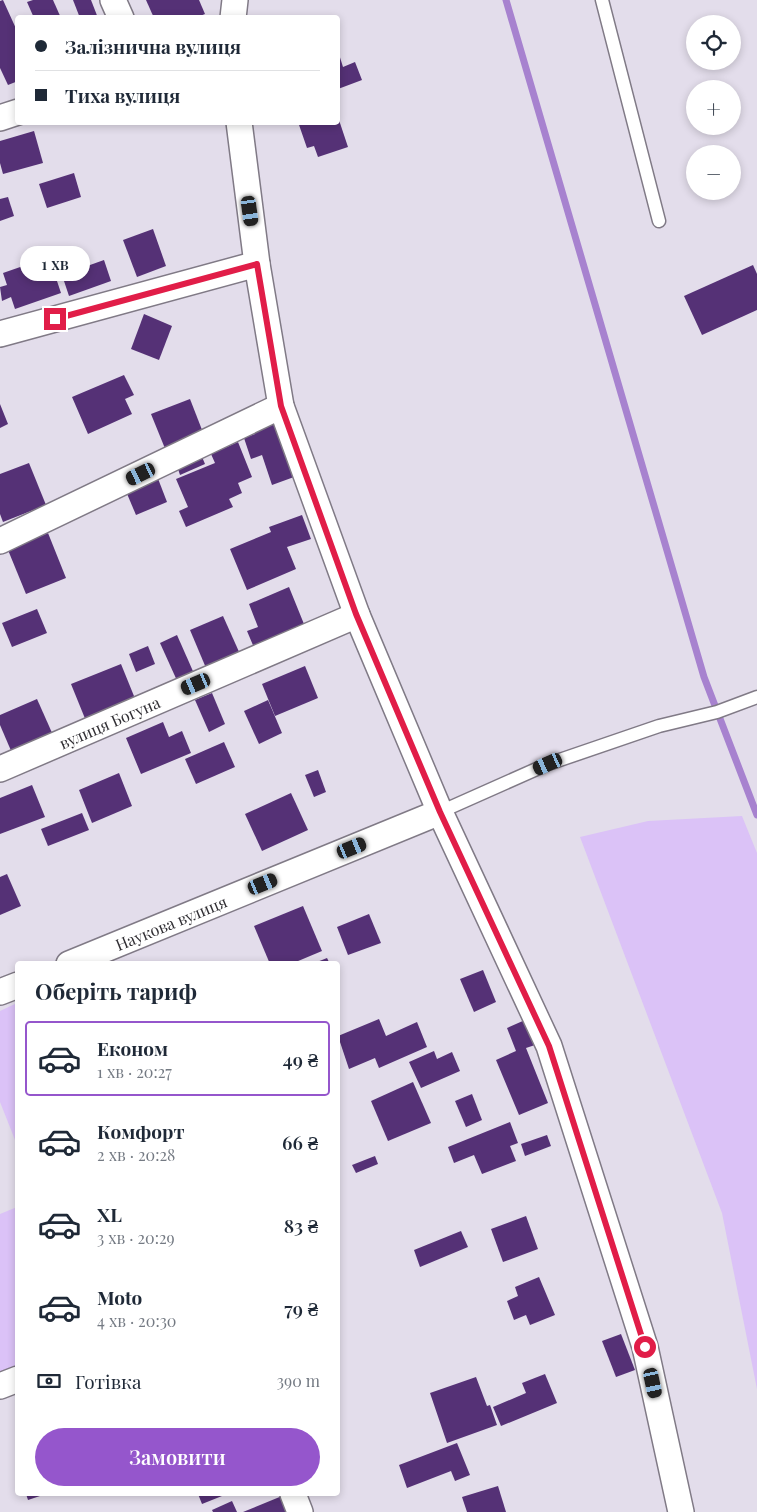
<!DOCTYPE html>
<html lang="uk">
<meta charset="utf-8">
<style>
:root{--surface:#fff;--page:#f6f6f7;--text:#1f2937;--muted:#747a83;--line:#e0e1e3;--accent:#9556cc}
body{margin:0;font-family:"Playfair Display",serif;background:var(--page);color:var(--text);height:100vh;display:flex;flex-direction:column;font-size:19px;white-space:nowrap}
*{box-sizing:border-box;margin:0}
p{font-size:16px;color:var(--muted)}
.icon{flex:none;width:28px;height:28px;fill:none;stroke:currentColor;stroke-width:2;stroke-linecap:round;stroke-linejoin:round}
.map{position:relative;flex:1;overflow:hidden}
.side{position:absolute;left:15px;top:961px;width:325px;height:535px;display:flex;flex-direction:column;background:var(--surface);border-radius:5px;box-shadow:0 2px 8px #0003}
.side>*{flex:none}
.banner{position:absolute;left:15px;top:15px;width:325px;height:110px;border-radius:5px;box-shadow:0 2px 8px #0003;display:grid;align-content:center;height:110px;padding:0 20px;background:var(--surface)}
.tools{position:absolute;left:686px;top:15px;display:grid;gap:10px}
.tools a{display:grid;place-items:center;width:55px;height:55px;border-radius:50%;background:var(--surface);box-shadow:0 2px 8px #0003;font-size:25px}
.end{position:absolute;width:22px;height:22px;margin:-11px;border:6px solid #e11d48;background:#fff;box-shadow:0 0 0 2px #fff}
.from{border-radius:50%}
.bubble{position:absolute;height:35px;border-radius:18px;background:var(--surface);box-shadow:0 2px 8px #0003;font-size:16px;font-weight:600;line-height:35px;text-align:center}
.car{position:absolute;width:15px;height:30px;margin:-15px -8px;border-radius:6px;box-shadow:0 0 4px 1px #0007;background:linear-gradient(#222 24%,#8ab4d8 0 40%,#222 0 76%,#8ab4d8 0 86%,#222 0)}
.banner b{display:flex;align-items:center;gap:18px;height:48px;font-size:19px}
.banner b+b{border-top:1px solid var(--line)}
.banner i{width:12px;height:12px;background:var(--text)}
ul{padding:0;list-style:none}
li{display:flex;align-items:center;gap:15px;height:75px;margin:0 10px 8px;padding:0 10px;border:2px solid transparent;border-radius:5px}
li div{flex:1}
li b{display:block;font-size:19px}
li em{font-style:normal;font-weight:600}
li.active{border-color:var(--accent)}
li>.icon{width:45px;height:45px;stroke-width:1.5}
h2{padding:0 20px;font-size:22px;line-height:60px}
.pay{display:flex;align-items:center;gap:12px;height:55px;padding:0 20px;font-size:19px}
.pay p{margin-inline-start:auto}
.action{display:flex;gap:10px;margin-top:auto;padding:10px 20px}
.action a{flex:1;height:58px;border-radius:30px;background:var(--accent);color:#fff;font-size:20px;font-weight:600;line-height:58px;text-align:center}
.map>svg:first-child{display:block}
.green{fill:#dbc2f7}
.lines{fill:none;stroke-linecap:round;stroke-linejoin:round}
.stream{stroke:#a782cf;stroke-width:7}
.building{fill:#553176}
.lane-casing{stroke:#807a86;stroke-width:15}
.street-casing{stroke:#807a86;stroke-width:28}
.lane{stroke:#fff;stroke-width:12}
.street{stroke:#fff;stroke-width:25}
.route{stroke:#e11d48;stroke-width:6}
.labels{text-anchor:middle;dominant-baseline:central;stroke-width:5;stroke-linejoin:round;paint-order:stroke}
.street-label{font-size:16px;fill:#323035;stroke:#f0eaf8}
</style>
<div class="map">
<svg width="757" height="1512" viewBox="0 0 757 1512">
<rect width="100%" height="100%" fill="#e3ddeb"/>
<g class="green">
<polygon points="742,816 757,853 757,1389 722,1213 580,837 648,821"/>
<polygon points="17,1003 17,1145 0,1102 0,1011"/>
<polygon points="17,1207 17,1367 0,1374 0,1214"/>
</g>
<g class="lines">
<polyline class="stream" points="506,0 704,677 757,815"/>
</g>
<g class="building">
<polygon points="3,0 18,33 18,81 8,85 0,68 0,1"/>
<polygon points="33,0 53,0 61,18 34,18 27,2"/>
<polygon points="73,0 91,0 98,18 80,18"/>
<polygon points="146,0 199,0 205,14 195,18 154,18"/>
<polygon points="338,51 343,67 355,62 362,80 338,89"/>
<polygon points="338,117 348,147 318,157 314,146 307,148 298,122 338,122"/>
<polygon points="34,131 43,163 3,174 0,163 0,141"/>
<polygon points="74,173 81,197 47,208 39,184"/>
<polygon points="8,197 14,216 0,221 0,199"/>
<polygon points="153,229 166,266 137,277 123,240"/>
<polygon points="49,257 61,293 15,309 11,297 2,301 0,287 7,285 3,273"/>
<polygon points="104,260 111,281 69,296 62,275"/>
<polygon points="753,265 757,274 757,310 702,335 684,296"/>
<polygon points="144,314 172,326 159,360 131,349"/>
<polygon points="124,375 134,395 125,399 132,414 88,434 72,397"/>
<polygon points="190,399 204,435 166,451 151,414"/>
<polygon points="0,404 8,424 0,428"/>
<polygon points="274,420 294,477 272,485 262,455 251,459 244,438 255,434 253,427"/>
<polygon points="238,442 252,477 238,483 242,493 229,499 233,507 186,527 179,511 188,507 176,479 215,463 211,454"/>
<polygon points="200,452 205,464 180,475 176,463"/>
<polygon points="29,463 46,505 3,522 0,514 0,474"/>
<polygon points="157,476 167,502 136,515 125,489"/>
<polygon points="302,515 311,539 287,547 296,569 247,590 230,549 271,532 269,527"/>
<polygon points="48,533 66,578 26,594 8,550"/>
<polygon points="289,587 306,629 255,650 247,631 258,627 249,604"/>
<polygon points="37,609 47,633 12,647 2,623"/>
<polygon points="223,616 240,654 206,668 190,630"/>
<polygon points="177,635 196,678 179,685 160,643"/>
<polygon points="148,646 155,664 136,672 129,654"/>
<polygon points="121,664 136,701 86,721 71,684"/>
<polygon points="305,666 318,698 275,716 262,684"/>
<polygon points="212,693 225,724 209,732 195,700"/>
<polygon points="37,699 53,735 12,753 0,725 0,715"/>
<polygon points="268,700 282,733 259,744 244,711"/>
<polygon points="163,722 169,737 182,731 191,753 141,774 126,738"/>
<polygon points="224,742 235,767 196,784 185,759"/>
<polygon points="318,770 326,792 314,797 305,775"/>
<polygon points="119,773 132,806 92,823 79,790"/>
<polygon points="32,785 45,817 0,834 0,798"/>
<polygon points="291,793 308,830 262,851 245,814"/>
<polygon points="82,813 89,830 48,846 41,829"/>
<polygon points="7,874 21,906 0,915 0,877"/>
<polygon points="303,906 322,951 291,964 270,964 254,926"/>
<polygon points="369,914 381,943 348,955 337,927"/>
<polygon points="327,958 330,964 312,964"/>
<polygon points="483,970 496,1002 474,1012 460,979"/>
<polygon points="379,1019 386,1036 417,1022 427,1047 379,1068 375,1058 349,1069 338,1036"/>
<polygon points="525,1020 535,1045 526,1048 548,1103 519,1115 496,1060 516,1051 507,1028"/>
<polygon points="434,1051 437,1059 452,1052 460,1071 421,1088 409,1062"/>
<polygon points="413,1082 431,1123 388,1141 371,1101"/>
<polygon points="472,1094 482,1120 466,1127 455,1101"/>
<polygon points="510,1122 518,1143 510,1146 516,1161 482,1174 474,1155 454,1163 448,1147"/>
<polygon points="547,1135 551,1146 525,1156 521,1144"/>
<polygon points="375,1156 378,1164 356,1173 352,1165"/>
<polygon points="526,1216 538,1249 503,1262 491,1229"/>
<polygon points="461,1231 468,1247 420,1267 414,1250"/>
<polygon points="539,1277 555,1315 530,1325 526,1315 514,1320 507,1301 518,1296 515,1287"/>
<polygon points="621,1334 635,1370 616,1377 602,1341"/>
<polygon points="545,1374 557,1403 501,1426 493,1407 526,1393 522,1383"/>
<polygon points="476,1377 487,1406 490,1405 497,1425 447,1443 430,1393"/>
<polygon points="457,1443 470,1475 455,1481 451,1471 407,1488 399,1465"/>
<polygon points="498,1486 506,1512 467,1512 462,1497"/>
<polygon points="26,1494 46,1494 28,1500"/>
<polygon points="198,1494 227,1494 202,1504"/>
<polygon points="282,1496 288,1512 243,1512"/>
<polygon points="232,1501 237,1512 213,1512 212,1510"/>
</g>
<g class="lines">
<g class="lane-casing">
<g id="lane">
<polyline points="602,0 659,221"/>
<polyline points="440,812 548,764 659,726 717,712 757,697"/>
</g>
</g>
<g class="street-casing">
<g id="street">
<polyline points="113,0 121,18"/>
<polyline points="233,18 235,0"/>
<polyline points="0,118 18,112"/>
<polyline points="239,122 257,264 281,406 357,615 440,812 549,1046 645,1347 681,1512"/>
<polyline points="0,334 257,264"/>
<polyline points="0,541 281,406"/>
<path id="s1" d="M0 769 357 615"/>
<path id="s2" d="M69 964 440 812"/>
<polyline points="0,992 18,985"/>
<polyline points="0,1386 18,1379"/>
<polyline points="293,1494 300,1512"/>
</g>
</g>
<use href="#lane" class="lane"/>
<use href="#street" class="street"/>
</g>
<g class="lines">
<polyline class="route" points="55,319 257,264 281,406 356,614 440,812 549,1046 645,1347"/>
</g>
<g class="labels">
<g class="street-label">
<text stroke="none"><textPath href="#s1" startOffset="119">вулиця Богуна</textPath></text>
<text stroke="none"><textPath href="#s2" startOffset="110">Наукова вулиця</textPath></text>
</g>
</g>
</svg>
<div class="tools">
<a><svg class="icon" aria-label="locate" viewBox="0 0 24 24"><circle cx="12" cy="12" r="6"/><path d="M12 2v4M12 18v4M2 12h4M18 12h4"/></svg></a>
<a>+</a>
<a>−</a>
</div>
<i class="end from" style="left:645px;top:1347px"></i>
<i class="end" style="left:55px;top:319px"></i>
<div class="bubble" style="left:20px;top:246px;width:70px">1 хв</div>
<i class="car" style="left:250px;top:211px;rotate:172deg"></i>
<i class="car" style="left:141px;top:474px;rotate:244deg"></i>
<i class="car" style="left:196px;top:684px;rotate:247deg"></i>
<i class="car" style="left:548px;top:764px;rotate:246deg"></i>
<i class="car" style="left:352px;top:848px;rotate:68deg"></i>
<i class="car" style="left:263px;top:884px;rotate:68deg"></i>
<i class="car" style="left:653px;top:1383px;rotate:168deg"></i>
<div class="banner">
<b><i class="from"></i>Залізнична вулиця</b>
<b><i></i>Тиха вулиця</b>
</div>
<section class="side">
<h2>Оберіть тариф</h2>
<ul>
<li class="active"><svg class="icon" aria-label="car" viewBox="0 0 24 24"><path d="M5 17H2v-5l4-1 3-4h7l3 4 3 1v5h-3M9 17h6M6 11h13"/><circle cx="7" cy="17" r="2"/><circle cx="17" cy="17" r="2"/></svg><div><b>Економ</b><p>1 хв · 20:27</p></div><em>49 ₴</em></li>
<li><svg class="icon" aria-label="car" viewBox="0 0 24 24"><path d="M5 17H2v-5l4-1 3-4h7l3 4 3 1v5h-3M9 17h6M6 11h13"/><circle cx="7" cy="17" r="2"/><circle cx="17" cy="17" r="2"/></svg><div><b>Комфорт</b><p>2 хв · 20:28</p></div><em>66 ₴</em></li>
<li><svg class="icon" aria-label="car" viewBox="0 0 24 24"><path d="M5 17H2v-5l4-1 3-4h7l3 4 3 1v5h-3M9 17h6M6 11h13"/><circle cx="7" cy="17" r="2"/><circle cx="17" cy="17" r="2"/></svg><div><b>XL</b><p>3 хв · 20:29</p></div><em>83 ₴</em></li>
<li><svg class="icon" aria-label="car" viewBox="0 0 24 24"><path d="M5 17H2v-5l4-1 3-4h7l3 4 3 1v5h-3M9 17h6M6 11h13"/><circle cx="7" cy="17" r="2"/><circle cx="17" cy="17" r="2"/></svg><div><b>Moto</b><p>4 хв · 20:30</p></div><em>79 ₴</em></li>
</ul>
<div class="pay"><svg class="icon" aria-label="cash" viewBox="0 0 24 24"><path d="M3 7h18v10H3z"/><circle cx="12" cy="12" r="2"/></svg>Готівка<p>390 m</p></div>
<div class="action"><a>Замовити</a></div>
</section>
</div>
